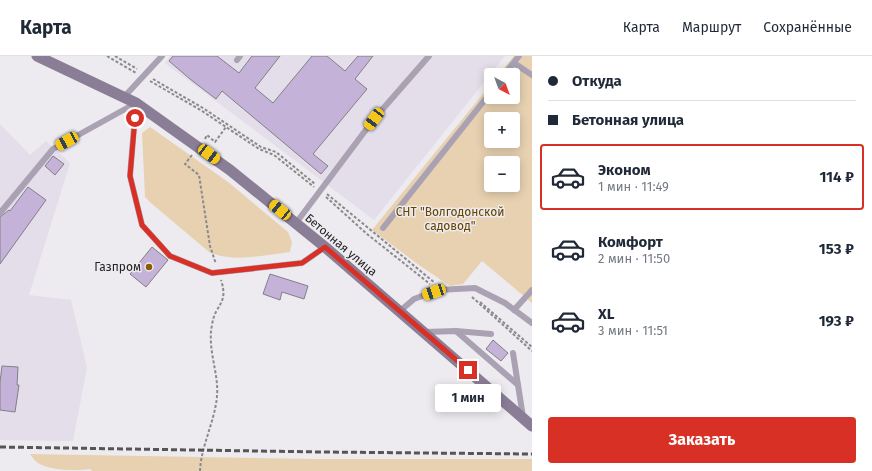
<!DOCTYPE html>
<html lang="ru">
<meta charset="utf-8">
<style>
:root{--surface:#fff;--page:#f2f2f3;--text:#1f2937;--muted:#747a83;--line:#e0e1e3;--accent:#d93025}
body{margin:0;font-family:"Fira Sans",sans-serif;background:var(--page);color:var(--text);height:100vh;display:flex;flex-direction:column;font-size:15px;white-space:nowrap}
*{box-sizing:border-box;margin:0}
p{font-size:13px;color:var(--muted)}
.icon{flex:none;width:22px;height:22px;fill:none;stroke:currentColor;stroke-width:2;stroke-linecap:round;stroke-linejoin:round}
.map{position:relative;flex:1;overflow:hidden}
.details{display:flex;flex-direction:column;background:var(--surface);width:340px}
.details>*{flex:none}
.guide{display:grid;align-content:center;height:88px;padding:0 16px;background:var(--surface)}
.needle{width:26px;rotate:139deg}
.tools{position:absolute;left:484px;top:12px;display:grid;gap:8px}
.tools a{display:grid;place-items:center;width:36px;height:36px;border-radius:4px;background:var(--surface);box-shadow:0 2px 10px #0003;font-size:20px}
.end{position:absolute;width:18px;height:18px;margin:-9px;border:5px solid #d93025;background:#fff;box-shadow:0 0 0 2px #fff}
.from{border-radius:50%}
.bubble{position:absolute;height:28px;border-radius:4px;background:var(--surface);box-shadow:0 2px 10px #0003;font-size:13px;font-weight:700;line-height:28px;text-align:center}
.car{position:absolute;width:12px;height:24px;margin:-12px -6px;border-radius:5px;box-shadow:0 0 3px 1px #0007;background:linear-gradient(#f5c518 24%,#345 0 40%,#f5c518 0 76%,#345 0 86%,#f5c518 0)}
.guide b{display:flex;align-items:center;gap:14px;height:38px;font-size:15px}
.guide b+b{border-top:1px solid var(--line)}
.guide i{width:10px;height:10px;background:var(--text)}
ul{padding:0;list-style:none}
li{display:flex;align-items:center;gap:12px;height:66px;margin:0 8px 6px;padding:0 8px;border:2px solid transparent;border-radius:4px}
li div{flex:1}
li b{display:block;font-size:15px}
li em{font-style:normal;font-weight:700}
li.active{border-color:var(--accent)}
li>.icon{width:36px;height:36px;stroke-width:1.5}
.primary-button{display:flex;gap:8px;margin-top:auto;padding:8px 16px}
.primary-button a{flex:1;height:46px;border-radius:4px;background:var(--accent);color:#fff;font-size:16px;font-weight:700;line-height:46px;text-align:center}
header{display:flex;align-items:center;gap:24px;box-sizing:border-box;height:56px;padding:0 20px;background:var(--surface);border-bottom:1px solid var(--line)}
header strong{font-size:19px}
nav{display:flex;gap:22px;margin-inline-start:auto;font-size:14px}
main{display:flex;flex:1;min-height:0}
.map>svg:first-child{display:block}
.built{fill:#e3dee9}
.green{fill:#e7d1b1;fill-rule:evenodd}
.building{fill:#c5b2d9;stroke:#828084}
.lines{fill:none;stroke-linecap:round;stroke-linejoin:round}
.path{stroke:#8a898b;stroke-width:2;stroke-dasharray:3 2;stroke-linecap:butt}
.service{stroke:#aaa2b3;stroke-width:6}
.secondary{stroke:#8a7e97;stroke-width:11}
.rail{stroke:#565556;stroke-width:3;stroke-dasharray:6 3;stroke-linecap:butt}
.route{stroke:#d93025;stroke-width:5}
.poi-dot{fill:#8a5d00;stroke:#edebef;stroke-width:1.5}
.labels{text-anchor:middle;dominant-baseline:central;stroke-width:3;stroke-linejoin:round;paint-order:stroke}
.park-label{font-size:12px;fill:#640;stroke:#edebef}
.street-label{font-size:12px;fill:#252425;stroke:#edebef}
.poi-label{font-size:12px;fill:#252425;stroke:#edebef;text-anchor:end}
</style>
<header>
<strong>Карта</strong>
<nav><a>Карта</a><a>Маршрут</a><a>Сохранённые</a></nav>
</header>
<main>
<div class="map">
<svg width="532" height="415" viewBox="0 0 532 415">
<rect width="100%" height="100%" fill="#edebef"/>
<g class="built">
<polygon points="170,0 505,0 374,164 165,7"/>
<polygon points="0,68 30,99 46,85 70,107 29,239 71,244 87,311 73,385 0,384"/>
</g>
<g class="green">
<path d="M514 0H532V247L482 205 463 228 450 230 419 209 372 174 491 28V41H513V19H498ZM491 63H513V85H491ZM491 107H513V129H491Z"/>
<path d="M150 71 228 126 288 176 292 186 290 196C264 199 233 207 209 196L151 147 145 141 142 77Z"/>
<path d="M30 398 317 403H532V415H92L90 413C77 415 50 415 38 407 35 405 32 401 30 398Z"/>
</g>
<g class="building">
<polygon points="173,0 217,0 239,17 252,0 280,0 255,32 273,47 312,0 327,0 345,15 358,0 373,0 355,23 367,33 313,98 328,110 321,118 222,35 216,43 190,23 169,5"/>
<polygon points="53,100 64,108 55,119 45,110"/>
<polygon points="28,131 46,144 0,208 0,161 9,154 10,155"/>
<polygon points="152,191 168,204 146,231 130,218"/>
<polygon points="270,218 308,230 304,243 282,236 280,244 263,238"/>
<polygon points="493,284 508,297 501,305 486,293"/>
<polygon points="2,310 18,311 17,329 19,329 15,356 0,354 0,326"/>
</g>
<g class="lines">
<g class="path">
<polyline points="107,0 136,17"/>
<polyline points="115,0 137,13"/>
<polyline points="153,23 203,52 261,91 276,96 315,128"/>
<polyline points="150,25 202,55 259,93 274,99 314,131"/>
<polyline points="205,83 207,79 215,86 226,71"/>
<polyline points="192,99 185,108 199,119 210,190 216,208"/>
<polyline points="327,138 435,227"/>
<polyline points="326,141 367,178 430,228"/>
<polyline points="472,241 532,295"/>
<polyline points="480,246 532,291"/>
<path d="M200 415C201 390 215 365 217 340 219 317 207 293 212 269 215 247 229 249 221 224"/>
</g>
<g class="service">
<polyline points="237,4 240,0"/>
<polyline points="514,7 532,19"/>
<polyline points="504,19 519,0"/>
<polyline points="124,41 162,0"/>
<polyline points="136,47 130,120 142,169 170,200 212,217 302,207 325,191"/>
<polyline points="0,157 53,93 136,47"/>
<polyline points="296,167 374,63 429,0"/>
<polyline points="383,172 491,36"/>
<polyline points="514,254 532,234"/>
<polyline points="400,255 414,243 438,234 475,232 505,247 532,267"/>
<polyline points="456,275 518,329"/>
<polyline points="424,276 456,275 491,278"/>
<polyline points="513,297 523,361"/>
</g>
<polyline class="secondary" points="37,0 136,47 230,114 325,191 532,370"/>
<polyline class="rail" points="0,391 322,396 532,398"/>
</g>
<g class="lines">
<polyline class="route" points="135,62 130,120 142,169 170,200 212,217 302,207 325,191 468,314"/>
</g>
<circle class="poi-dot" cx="149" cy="211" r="4"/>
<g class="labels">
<g class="park-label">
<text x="450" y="156">СНТ "Волгодонской<tspan x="450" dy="14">садовод"</tspan></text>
</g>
<g class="street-label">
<text transform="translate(341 189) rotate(40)">Бетонная улица</text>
</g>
<g class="poi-label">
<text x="141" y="211">Газпром</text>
</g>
</g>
</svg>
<div class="tools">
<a><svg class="needle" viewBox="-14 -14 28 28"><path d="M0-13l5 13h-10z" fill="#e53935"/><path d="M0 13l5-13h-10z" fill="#747a83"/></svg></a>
<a>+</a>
<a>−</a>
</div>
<i class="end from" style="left:135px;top:62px"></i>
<i class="end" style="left:468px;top:314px"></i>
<div class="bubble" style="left:435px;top:328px;width:66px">1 мин</div>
<i class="car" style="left:374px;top:63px;rotate:217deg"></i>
<i class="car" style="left:67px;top:85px;rotate:241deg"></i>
<i class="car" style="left:209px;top:98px;rotate:127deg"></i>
<i class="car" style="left:280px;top:154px;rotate:309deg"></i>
<i class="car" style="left:434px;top:236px;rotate:251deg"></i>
</div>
<section class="details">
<div class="guide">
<b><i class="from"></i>Откуда</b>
<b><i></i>Бетонная улица</b>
</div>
<ul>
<li class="active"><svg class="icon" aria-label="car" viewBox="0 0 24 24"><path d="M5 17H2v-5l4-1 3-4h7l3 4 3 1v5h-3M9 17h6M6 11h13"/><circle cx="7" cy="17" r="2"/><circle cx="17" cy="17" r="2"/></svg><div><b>Эконом</b><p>1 мин · 11:49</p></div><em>114 ₽</em></li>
<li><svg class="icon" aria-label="car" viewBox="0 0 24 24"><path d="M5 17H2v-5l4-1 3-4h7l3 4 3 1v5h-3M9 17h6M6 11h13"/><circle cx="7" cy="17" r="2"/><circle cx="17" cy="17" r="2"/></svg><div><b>Комфорт</b><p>2 мин · 11:50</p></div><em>153 ₽</em></li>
<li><svg class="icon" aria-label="car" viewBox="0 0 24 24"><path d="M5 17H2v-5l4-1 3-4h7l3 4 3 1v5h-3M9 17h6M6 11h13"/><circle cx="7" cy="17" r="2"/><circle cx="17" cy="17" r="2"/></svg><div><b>XL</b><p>3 мин · 11:51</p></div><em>193 ₽</em></li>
</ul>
<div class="primary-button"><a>Заказать</a></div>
</section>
</main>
